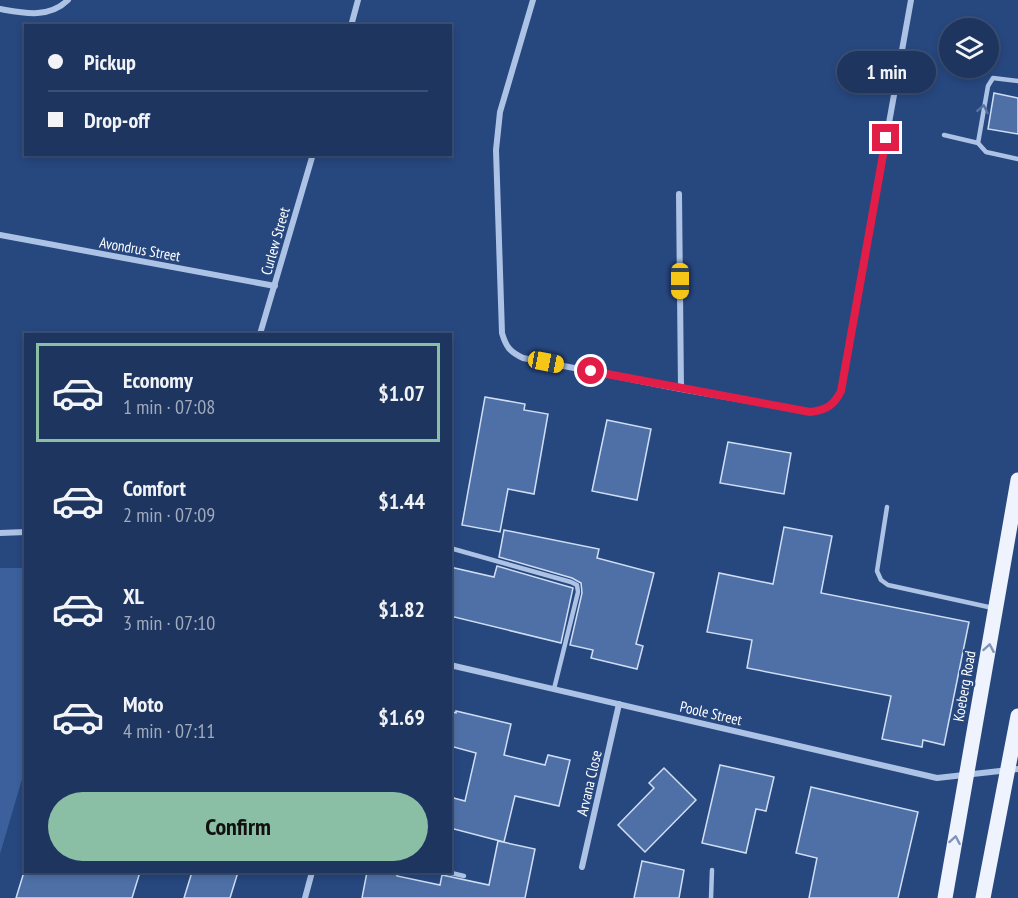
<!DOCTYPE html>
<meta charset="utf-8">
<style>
:root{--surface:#1d355f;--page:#2a4068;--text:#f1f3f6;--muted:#a0abbd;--line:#3b5074;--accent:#8abfa5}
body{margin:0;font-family:"PT Sans Narrow",sans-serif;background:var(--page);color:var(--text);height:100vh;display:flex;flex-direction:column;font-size:22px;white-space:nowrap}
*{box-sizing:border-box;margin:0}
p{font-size:20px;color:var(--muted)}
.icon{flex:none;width:33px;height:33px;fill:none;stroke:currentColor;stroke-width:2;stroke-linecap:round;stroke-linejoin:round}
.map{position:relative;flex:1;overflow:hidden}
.panel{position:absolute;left:24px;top:333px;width:428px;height:540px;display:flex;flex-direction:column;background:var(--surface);border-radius:0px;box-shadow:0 3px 9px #0003,0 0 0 2px var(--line)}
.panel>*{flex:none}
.guide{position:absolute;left:24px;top:24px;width:428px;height:132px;border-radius:0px;box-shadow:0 3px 9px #0003,0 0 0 2px var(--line);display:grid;align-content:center;height:132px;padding:0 24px;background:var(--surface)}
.controls{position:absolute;left:939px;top:18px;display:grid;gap:12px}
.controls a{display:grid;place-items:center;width:60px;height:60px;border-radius:50%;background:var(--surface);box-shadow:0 3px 9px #0003,0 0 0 2px var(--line);font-size:30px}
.end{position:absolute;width:27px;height:27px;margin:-14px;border:8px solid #e11d48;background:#fff;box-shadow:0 0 0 3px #fff}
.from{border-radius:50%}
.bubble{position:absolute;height:42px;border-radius:21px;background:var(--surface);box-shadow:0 3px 9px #0003,0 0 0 2px var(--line);font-size:20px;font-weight:800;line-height:42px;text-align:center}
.car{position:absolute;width:18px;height:36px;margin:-18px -9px;border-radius:8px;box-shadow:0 0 4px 2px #0007;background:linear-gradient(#f5c518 24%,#345 0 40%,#f5c518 0 76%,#345 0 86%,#f5c518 0)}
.guide b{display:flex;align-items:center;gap:21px;height:57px;font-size:22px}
.guide b+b{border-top:2px solid var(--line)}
.guide i{width:15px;height:15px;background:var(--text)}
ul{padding:10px 0 0;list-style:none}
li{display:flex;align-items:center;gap:18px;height:99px;margin:0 12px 9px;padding:0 12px;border:3px solid transparent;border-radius:0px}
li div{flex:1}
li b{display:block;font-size:22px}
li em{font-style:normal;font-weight:800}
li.selected{border-color:var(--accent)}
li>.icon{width:54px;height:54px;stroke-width:1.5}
.cta{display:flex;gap:12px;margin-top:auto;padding:12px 24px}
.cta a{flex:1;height:69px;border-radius:36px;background:var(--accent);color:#111;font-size:24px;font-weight:800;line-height:69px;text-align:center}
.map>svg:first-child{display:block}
.green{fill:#3b609c}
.building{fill:#4f70a7;stroke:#d0def4;stroke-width:1.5}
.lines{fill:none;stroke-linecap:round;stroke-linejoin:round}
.lane{stroke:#adc3e5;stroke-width:4.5}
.street{stroke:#adc3e5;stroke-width:6}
.primary{stroke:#eef3fd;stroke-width:15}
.oneway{stroke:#5672a3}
.oneway2{stroke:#8194b8}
.route{stroke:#e11d48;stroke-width:8}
.labels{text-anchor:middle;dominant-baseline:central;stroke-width:4.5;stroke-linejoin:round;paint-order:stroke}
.street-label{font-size:15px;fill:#fff;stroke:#27477f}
</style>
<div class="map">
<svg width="1018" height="898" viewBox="0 0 1018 898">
<rect width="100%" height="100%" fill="#27477f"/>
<polygon class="green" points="0,568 25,568 26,709 23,719 25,720 25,769 0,854"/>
<g class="building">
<polygon points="994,93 1018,98 1018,134 988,129"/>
<polygon points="485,397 525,404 524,410 548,414 534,494 508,489 500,532 462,525"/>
<polygon points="607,420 651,429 637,500 592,491"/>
<polygon points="728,442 791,453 784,494 720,483"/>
<polygon points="784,527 832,536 821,593 969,622 944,745 923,740 922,747 882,739 891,696 747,668 752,640 707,632 719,573 773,584"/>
<polygon points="504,530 599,549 597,558 654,573 636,644 643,646 637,669 591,658 593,650 570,645 582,593 581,583 572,578 499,557"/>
<polygon points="497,566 573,588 561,643 450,616 450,567 494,577"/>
<polygon points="450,711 456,713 456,711 511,724 504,755 545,765 548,755 570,760 559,806 515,796 504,842 450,828 450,797 465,801 476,753 450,746"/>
<polygon points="720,765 774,777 766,811 756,809 746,853 702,843"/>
<polygon points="664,768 696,800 645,852 618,825 654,788 649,783"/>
<polygon points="811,787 918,812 898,898 809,898 817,858 796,853"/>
<polygon points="498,841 535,849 525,898 362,898 367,872 385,872 397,874 397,876 440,885 442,875 489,885"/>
<polygon points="642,861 684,870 679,898 634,898"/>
<polygon points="24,872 140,872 132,898 16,898"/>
<polygon points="192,872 238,872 230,898 184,898"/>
</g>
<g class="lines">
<g class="lane">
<polyline points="1018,81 993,78 988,86 978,143 986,152 1018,159"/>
<polyline points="944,135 978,143"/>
<polyline points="887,507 877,571 881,580 888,585 993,608"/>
<polyline points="450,548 571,582 577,585 578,592 554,689"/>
<polyline points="447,872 464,876"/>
<polyline points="711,898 712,870"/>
</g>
<g class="street">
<path d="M533 0 500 112 496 150 502 333C506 347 510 352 523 358L681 389 810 412C827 410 834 405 841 391L911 0"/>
<path d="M0 9C23 13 49 19 68 0"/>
<polyline points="351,26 358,0"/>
<polyline points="679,194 681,389"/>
<polyline points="0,235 275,286"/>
<polyline points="260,334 313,154"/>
<polyline points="0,533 26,532"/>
<polyline points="450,665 937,778 1018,769"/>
<polyline points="582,867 619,704"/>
<polyline points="305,898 312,872"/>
</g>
<g class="primary">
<polyline points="945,898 1018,480"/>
<polyline points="983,898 1018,716"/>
</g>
</g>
<defs><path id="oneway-chevron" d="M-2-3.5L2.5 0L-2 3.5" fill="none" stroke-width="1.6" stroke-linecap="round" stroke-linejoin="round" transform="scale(1.5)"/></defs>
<use class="oneway" href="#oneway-chevron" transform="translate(983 109) rotate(-79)"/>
<g class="oneway2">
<use href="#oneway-chevron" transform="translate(989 648) rotate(-80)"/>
<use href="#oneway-chevron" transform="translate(955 840) rotate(-80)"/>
</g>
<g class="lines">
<path class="route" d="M591 371 810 412C827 410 834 405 841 391L886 138"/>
</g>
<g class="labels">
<g class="street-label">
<text transform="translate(275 241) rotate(-74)">Curlew Street</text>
<text transform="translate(140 249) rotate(10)">Avondrus Street</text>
<text transform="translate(964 686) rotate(-80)">Koeberg Road</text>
<text transform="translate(711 713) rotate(13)">Poole Street</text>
<text transform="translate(589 783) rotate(-77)">Arvana Close</text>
</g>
</g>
</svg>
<div class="controls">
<a><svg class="icon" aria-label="layers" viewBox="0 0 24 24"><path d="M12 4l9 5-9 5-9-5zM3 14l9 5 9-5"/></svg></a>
</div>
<i class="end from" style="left:591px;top:371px"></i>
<i class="end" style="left:886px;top:138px"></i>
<div class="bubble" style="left:837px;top:51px;width:99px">1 min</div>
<i class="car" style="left:680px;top:281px;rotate:180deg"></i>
<i class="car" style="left:546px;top:362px;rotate:101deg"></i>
<div class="guide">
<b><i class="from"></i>Pickup</b>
<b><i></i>Drop-off</b>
</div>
<section class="panel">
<ul>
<li class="selected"><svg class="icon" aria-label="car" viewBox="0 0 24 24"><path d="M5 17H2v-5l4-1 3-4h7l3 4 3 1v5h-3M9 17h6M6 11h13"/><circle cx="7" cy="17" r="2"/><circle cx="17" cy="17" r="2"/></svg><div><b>Economy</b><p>1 min · 07:08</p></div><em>$1.07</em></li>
<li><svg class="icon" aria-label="car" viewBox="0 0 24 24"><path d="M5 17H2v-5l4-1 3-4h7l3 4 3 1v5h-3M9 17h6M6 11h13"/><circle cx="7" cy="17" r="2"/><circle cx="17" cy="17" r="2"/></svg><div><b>Comfort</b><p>2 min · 07:09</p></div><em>$1.44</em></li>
<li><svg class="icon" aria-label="car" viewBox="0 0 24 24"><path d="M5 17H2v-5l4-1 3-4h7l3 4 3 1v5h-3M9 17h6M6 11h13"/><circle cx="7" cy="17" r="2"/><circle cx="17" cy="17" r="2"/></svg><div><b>XL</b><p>3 min · 07:10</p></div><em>$1.82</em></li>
<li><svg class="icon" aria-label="car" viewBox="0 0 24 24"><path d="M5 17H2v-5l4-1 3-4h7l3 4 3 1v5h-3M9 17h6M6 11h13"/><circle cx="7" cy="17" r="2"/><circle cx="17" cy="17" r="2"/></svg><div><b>Moto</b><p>4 min · 07:11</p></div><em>$1.69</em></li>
</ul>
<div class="cta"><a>Confirm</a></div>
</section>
</div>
